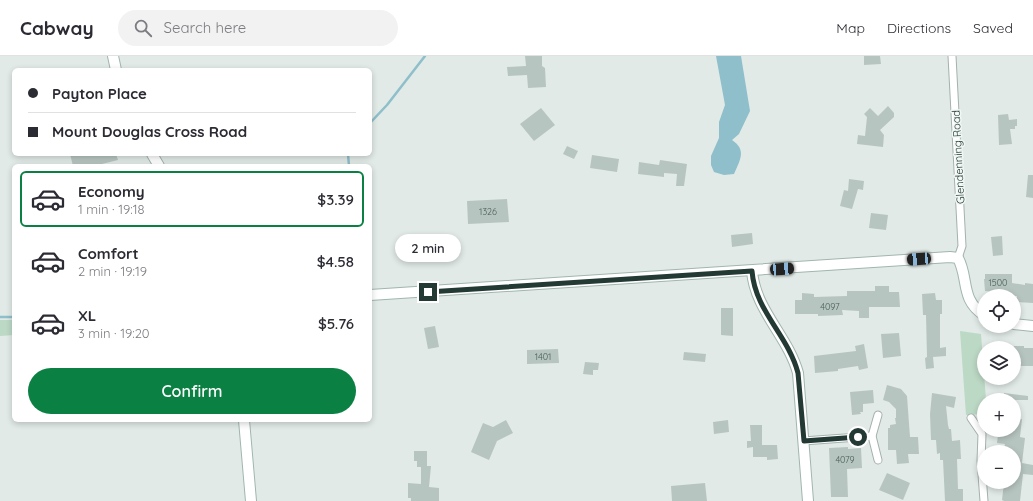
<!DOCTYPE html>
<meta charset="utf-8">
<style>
:root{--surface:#fff;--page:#f2f2f3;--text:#2b2b33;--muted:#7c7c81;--line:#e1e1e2;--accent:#0b8043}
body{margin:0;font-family:Quicksand,sans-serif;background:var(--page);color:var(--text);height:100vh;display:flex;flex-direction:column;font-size:15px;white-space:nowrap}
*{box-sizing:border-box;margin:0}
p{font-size:13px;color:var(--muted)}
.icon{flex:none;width:22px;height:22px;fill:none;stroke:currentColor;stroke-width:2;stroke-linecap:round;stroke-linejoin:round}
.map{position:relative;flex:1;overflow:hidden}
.drawer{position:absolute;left:12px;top:108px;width:360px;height:258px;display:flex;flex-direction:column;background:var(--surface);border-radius:6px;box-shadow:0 2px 6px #0003}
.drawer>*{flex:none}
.top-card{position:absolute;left:12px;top:12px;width:360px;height:88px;border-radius:6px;box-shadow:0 2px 6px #0003;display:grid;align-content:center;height:88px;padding:0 16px;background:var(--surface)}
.controls{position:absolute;left:977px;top:233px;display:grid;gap:8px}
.controls a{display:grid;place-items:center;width:44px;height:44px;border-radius:50%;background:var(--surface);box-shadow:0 2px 6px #0003;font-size:20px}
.end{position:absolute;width:18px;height:18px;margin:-9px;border:5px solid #233934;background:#fff;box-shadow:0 0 0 2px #fff}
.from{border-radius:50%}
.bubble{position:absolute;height:28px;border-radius:14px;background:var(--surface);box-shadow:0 2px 6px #0003;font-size:13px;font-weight:600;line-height:28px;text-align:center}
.car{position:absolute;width:12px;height:24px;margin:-12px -6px;border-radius:5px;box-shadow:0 0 3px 1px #0007;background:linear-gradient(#222 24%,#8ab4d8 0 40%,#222 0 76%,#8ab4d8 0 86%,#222 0)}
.top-card b{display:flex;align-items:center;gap:14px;height:38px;font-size:15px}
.top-card b+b{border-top:1px solid var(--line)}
.top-card i{width:10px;height:10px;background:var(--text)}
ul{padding:7px 0 0;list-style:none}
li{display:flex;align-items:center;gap:12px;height:56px;margin:0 8px 6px;padding:0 8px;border:2px solid transparent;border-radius:6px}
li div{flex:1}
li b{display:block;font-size:15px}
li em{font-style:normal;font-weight:600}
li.active{border-color:var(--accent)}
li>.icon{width:36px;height:36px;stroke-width:1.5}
.button{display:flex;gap:8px;margin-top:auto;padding:8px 16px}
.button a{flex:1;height:46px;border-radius:24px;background:var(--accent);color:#fff;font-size:16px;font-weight:600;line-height:46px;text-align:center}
header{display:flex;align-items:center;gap:24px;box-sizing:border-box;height:56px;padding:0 20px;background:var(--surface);border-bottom:1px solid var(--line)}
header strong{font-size:19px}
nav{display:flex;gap:22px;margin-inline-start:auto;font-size:14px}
.search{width:280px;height:36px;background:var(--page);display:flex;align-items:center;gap:10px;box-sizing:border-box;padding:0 14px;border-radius:22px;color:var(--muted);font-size:15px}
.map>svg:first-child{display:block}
.green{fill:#bcd9c5}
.water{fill:#8ebfca}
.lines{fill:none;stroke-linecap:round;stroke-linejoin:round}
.stream{stroke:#8ebfca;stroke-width:2.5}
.building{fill:#b7c5c0}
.street-casing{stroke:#a4b1ae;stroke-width:9}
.secondary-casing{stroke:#a1b5ae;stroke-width:12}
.street{stroke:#fff;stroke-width:7}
.secondary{stroke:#fff;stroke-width:10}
.route{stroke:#233934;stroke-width:5}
.labels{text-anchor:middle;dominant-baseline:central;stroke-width:3;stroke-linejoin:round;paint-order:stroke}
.number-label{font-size:9px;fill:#485c57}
.street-label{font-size:11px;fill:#233934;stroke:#f1f7f4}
</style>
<header>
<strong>Cabway</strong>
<div class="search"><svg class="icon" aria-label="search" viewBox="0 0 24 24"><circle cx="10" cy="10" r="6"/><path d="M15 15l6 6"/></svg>Search here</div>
<nav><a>Map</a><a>Directions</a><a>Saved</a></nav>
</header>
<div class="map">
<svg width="1033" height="445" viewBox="0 0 1033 445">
<rect width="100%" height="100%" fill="#e1eae7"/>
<g class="green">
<polygon points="0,264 14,264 14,279 0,280"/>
<polygon points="960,275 981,278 986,344 984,344 984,358 966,359"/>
</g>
<path class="water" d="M716 0H741L750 55 739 78 732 84C747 94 740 104 734 118L724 119 714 116 711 109V100L719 82V66L725 49Z"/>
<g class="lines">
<g class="stream">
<polyline points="370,67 387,49 425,0"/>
<polyline points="348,98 349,110"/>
<polyline points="0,261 14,261"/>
</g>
</g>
<g class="building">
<polygon points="525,0 542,0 542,10 545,12 546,31 528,32 527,19 508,20 507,11 526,10"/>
<polygon points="864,0 880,0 881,8 864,9"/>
<polygon points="888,50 894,57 894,61 880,74 884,79 883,91 857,88 858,79 865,80 867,61 864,58 870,52 878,60"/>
<polygon points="541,52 555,69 534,85 520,68"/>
<polygon points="1008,58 1009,64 1017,63 1017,70 1015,70 1015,73 1010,73 1012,88 999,89 998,59"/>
<polygon points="567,90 578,95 574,103 563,98"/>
<polygon points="70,98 116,98 118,104 94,110 73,110"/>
<polygon points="592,99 619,103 617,116 590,112"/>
<polygon points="660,104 687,108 684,130 676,130 677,118 664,117 664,121 638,118 639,106 659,109"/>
<polygon points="1028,119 1033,119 1033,142 1026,141"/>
<polygon points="849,123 864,125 863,134 858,133 852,153 840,150 844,134 848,135"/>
<polygon points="507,143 509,166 468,168 467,145"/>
<polygon points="871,157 888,159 886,174 869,172"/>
<polygon points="752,177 753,188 732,191 731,179"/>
<polygon points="1002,180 1003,199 993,200 991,181"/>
<rect x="405" y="193" width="15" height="11"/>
<polygon points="985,218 1012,218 1012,227 1025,229 1025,227 1033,228 1033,247 1016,246 1017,240 997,240 997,236 985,235 984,223 985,223"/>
<polygon points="875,230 889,230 889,236 899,236 900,251 869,251 869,262 859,262 859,255 842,254 843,259 818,260 818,258 795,258 795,244 802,244 802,237 814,238 814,241 847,240 847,235 875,235"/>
<polygon points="935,237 936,244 942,244 942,258 940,258 940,292 946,291 946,300 933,301 934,312 926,313 925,302 927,301 926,259 923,259 922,238"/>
<polygon points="721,252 733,252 733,280 721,279"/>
<polygon points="435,270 439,291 428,293 424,272"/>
<polygon points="899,277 901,300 883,302 881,278"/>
<polygon points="864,288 868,312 859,314 858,310 838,313 838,315 815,317 814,300 856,295 855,290"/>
<polygon points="1014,290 1024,290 1024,292 1033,292 1033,310 1014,310"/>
<polygon points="558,293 559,307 527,308 527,294"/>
<polygon points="684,296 706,298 705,306 683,304"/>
<polygon points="585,306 599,307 598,314 593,314 593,319 583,318"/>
<polygon points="887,329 901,333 907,340 910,381 918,381 919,398 908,398 909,407 897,408 896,394 888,394 888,372 890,372 890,369 896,368 895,362 896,362 896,353 889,346 883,344"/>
<polygon points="873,334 874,347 863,348 863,356 860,356 861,358 852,359 850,336"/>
<polygon points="932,337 956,341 954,352 946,350 948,369 949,373 951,373 952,385 960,384 961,403 957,403 958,433 963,433 963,445 945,445 943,404 940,404 940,397 937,398 936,384 931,384 930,358"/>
<polygon points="1004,337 1028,340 1028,344 1003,344"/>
<polygon points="1014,362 1022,363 1020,381 1025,382 1022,407 1033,409 1033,419 1023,418 1020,445 1004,445 1002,444 1004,426 1014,426 1014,396 1006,395 1004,393 1005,388 997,387 998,379 1002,379 1002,374 1014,374"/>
<polygon points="506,364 513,377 497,385 489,404 471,396 483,367 493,371"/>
<polygon points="728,364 729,376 714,378 713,366"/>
<polygon points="750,369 762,369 762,389 777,389 778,403 767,404 767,401 753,401 753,391 747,392 747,385 751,385"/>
<polygon points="848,391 848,393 861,392 862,412 847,413 848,441 831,441 829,392"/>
<polygon points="414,395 427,395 427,410 431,410 429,431 439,432 439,445 411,445 411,442 408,442 408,427 421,428 421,411 417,411 417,405 414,405"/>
<polygon points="887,417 910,427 903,444 879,434"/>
<polygon points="705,427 707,445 672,445 671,430"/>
</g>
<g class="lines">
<g class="street-casing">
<g id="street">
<polyline points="952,0 962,190 958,202"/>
<polyline points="878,359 872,380 878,404"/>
<polyline points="971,362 982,378 981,405 984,445"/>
<polyline points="803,385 872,380"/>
</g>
</g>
<g class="secondary-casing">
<g id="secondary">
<polyline points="113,0 116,14"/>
<polyline points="152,98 159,110"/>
<path d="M752 215C755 254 788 280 798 317L808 445"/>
<path d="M370 239 950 201 958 202C969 222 960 244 984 259"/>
<polyline points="1014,268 1033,270"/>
<polyline points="244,364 251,445"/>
</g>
</g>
<use href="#street" class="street"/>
<use href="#secondary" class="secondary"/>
</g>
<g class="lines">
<path class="route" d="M428 236 752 215C755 255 788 279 798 317L804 385 858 381"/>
</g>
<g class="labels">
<g class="number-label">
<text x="488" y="155">1326</text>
<text x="998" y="226">1500</text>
<text x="830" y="250">4097</text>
<text x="543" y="300">1401</text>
<text x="845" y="403">4079</text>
</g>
<g class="street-label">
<text transform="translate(958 101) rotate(-93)">Glendenning Road</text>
</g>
</g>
</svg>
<div class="controls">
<a><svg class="icon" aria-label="locate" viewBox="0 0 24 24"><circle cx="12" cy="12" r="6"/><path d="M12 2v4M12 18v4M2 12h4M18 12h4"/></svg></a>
<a><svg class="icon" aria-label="layers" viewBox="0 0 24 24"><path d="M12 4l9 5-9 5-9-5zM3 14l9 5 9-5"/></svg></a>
<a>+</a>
<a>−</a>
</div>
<i class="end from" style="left:858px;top:381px"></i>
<i class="end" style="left:428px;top:236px"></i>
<div class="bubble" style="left:395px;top:178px;width:66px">2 min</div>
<i class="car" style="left:919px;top:203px;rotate:266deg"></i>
<i class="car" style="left:782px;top:213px;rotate:86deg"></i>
<div class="top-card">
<b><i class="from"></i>Payton Place</b>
<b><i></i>Mount Douglas Cross Road</b>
</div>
<section class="drawer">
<ul>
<li class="active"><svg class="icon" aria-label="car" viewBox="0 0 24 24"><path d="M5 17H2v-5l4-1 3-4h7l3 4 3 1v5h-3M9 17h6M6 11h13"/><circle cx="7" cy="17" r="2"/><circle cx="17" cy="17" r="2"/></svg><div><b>Economy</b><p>1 min · 19:18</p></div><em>$3.39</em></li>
<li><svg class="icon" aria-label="car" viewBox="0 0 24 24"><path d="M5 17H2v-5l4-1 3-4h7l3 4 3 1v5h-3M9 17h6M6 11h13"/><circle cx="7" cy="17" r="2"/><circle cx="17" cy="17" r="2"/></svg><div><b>Comfort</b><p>2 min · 19:19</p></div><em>$4.58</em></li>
<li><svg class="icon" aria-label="car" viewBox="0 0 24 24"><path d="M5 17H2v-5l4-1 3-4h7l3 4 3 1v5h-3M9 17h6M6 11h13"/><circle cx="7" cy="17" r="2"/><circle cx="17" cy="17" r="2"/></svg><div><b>XL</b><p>3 min · 19:20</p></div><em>$5.76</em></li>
</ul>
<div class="button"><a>Confirm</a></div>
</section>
</div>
